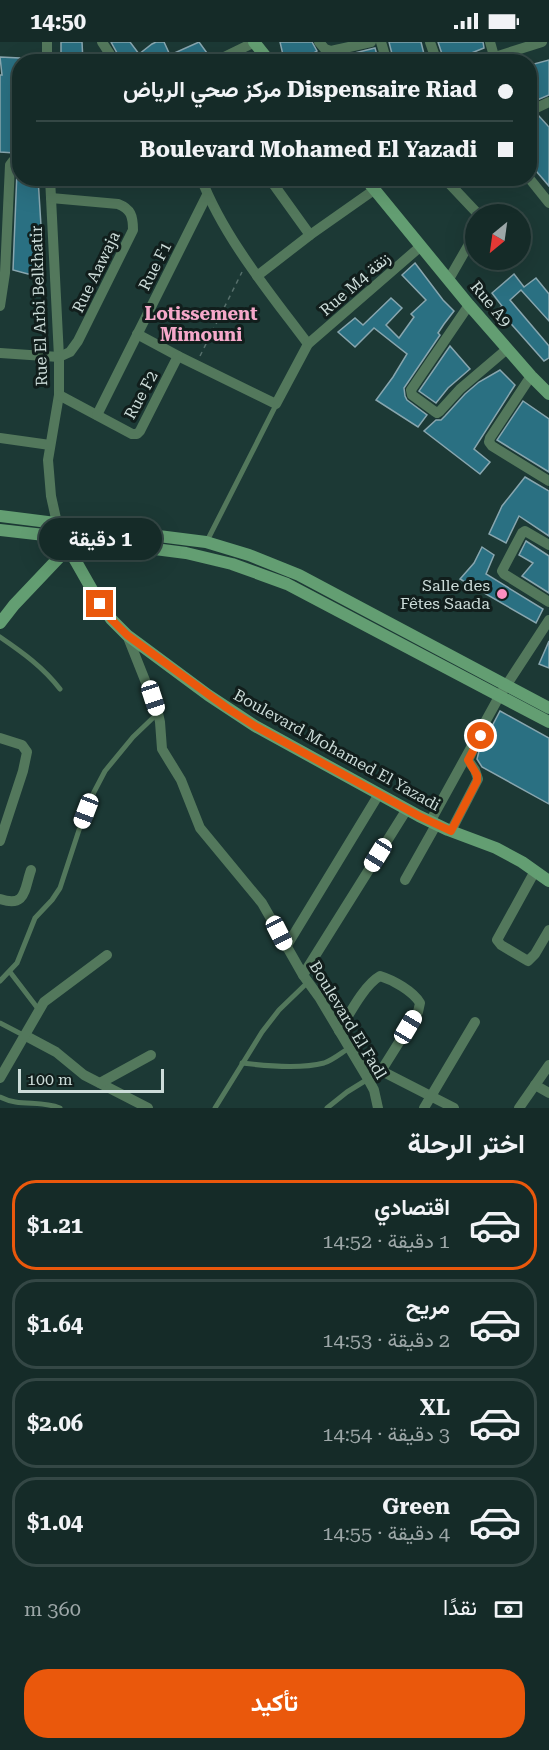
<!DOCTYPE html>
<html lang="ar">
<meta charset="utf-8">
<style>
:root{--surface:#152b28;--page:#1e3330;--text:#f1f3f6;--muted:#9da7a8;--line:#344745;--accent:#ea580c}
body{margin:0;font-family:"Roboto Serif",Vazirmatn,serif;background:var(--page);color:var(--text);direction:rtl;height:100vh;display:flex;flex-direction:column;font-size:22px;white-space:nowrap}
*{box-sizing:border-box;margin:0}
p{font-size:20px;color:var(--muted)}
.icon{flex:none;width:33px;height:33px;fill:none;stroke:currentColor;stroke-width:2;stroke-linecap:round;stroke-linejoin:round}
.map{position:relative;height:1066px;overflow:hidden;direction:ltr}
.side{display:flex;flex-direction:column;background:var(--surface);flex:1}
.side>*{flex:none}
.banner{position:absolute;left:12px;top:12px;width:525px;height:132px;border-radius:24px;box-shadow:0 6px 24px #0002,0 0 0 2px var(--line);direction:rtl;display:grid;align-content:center;height:132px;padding:0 24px;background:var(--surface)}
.needle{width:39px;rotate:209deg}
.controls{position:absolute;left:465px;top:162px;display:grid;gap:12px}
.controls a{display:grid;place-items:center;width:66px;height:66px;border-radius:50%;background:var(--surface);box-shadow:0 6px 24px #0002,0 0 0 2px var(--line);font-size:30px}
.scale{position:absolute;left:18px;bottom:15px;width:146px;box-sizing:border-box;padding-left:6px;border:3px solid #ccdcd9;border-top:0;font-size:16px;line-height:21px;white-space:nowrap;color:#ccdcd9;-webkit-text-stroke:4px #111e1c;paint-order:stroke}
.end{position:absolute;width:27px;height:27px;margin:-14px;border:8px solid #ea580c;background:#fff;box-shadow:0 0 0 3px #fff}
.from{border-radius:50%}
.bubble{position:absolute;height:42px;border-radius:21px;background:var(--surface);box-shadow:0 6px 24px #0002,0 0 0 2px var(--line);font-size:20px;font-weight:700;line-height:42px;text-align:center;direction:rtl}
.car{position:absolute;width:18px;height:36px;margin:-18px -9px;border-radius:8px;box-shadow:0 0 4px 2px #0007;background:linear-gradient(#fff 24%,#345 0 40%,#fff 0 76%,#345 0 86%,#fff 0)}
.banner b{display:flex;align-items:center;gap:21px;height:57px;font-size:22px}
.banner b+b{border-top:2px solid var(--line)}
.banner i{width:15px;height:15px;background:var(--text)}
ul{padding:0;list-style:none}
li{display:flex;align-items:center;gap:18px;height:90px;margin:0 12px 9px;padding:0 12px;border:3px solid var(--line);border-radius:24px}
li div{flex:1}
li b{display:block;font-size:22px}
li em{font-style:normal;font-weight:700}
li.on{border-color:var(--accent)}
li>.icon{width:54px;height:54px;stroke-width:1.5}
h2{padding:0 24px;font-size:27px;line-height:72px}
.pay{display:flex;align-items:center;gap:15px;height:66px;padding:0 24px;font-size:22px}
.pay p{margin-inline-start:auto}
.primary-button{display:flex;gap:12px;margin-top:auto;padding:12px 24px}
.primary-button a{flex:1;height:69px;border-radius:24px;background:var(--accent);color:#fff;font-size:24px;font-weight:700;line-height:69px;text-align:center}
.status{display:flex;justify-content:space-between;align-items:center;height:42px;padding:0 30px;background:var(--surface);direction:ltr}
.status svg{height:16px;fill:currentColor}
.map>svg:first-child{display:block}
.building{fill:#2a7082;stroke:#88a6af;stroke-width:1.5}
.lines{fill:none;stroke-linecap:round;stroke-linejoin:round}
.path{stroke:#566f6b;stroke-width:1.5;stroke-dasharray:4.5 4.5;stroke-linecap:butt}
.lane{stroke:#53785c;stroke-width:5}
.street{stroke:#53785c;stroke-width:10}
.secondary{stroke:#639e72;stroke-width:12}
.route{stroke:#ea580c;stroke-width:8}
.poi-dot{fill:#fd8ec0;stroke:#111e1c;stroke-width:2}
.labels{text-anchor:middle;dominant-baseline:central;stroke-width:6;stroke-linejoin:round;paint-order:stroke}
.street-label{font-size:16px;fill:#ccdcd9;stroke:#111e1c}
.poi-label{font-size:16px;fill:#ccdcd9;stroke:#111e1c;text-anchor:end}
.neighbourhood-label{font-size:18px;font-weight:bold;fill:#f5a8c9;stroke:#111e1c}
</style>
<div class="status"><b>14:50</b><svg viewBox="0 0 49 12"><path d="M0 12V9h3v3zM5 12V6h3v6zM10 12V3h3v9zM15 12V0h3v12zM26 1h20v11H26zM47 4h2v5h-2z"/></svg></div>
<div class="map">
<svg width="549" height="1066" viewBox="0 0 549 1066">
<rect width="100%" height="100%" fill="#1c3935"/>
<g class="building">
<polygon points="61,0 82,0 83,20 61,20"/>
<polygon points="111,0 130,0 139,12 152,2 156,0 164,0 170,13 199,0 207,11 192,20 122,20"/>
<polygon points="280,0 312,0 317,9 300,20 289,20 283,13"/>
<polygon points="389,0 421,0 426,20 394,20"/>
<polygon points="438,0 483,0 484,6 469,12 444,18"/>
<polygon points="375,6 379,20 330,20 330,17"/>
<polygon points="0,15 20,16 20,110 15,111 0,110 0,33 2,33"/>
<polygon points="549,18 549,53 530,61 530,23"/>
<polygon points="538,73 549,85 549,144 530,122 530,76"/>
<polygon points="17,129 20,129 20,136 38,136 41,184 41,231 28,232 13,228"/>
<polygon points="415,221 443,258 454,269 444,282 438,291 440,293 404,346 405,354 407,358 427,373 418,385 376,358 393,335 407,312 374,286 355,305 338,290 355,276 363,283 391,256 402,266 386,283 399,296 414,275 411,272 426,258 402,233"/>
<polygon points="514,232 524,245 536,236 549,252 549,279 521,248 510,258 549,304 549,316 544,319 498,267 502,264 492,251"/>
<polygon points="450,304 470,327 448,346 436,361 419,349"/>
<polygon points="500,328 515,343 474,407 490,420 480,432 424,389 436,378 441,378 445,374 465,352 479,340"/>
<polygon points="523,359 549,377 549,430 497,398"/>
<polygon points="525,435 549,449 549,494 519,474 506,501 489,492 502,464"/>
<polygon points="526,499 549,514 549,551 522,534 533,521 519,513"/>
<polygon points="482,505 494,513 486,532 543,567 536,581 460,537 474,521"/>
<polygon points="549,599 549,626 539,622"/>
<polygon points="500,669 549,696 549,762 482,725 477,717 479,709"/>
</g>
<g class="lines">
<polyline class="path" points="200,314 242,230"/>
<g class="lane">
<polyline points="207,499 276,363"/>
<path d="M0 595C22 610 43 625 60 647"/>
<polyline points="10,930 39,968"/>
<polyline points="0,939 17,921 35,876 52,858 60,846 79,788 94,750 105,729 133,695 158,671"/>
<polyline points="0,981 25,994"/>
<path d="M242 1021C266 1024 301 1027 324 1021 333 1018 341 1011 349 1006"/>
<path d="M0 1055C19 1065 40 1058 60 1066"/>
<polyline points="215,1066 262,990 279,968 308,940"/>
<polyline points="327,1066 347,1050 368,1037"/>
</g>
<g class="street">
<polyline points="47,0 47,20"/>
<polyline points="102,0 115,20"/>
<polyline points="319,0 325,7 331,9 371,0"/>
<polyline points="381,0 387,20"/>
<polyline points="430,0 437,20"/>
<polyline points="490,0 494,14"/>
<polyline points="214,20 255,0"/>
<polyline points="479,20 542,0"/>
<polyline points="530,69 549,60"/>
<polyline points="50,136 59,315 59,353 48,418 51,454 57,481"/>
<path d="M201 136C224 196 270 251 308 302"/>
<polyline points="269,136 310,193"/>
<polyline points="444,136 478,172"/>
<polyline points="529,136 549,161"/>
<polyline points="257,234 310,193 374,148"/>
<polyline points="449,237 476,190"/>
<polyline points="469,263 411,348 412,353 434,369 437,371 440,369 460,347 507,307"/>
<polyline points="0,264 5,231 10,123 13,119 20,117"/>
<polyline points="137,292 178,314 276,362 308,302 421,204"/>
<path d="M0 311 59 315 70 310 78 299 133 188C133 174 131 167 118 162L51 156"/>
<polyline points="531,334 490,396 489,400 492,404 549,439"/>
<polyline points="59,353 132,392 137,392 140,389 178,314"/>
<polyline points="97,373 207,153"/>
<polyline points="0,396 50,403"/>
<polyline points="549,503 525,489 522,491 502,529 504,532 549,560"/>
<polyline points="127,593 158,671 160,680 162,707 181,738 200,786 262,861 303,933 319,955 368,1037 374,1048 378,1066"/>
<polyline points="0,696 22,703 27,710 23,729 0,799"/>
<polyline points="430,780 500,653 549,578"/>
<polyline points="451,789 478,737 475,728 468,718 472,710"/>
<polyline points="535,829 497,898 501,903 528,919 535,912 549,888"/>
<polyline points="405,838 436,783"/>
<path d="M0 857C26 866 24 848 31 828"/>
<polyline points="286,905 379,752"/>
<polyline points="303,933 407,767"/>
<path d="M339 989C349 973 364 943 380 934 393 938 413 949 420 961L418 970 381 1029"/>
<polyline points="26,994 56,1010 84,1033 148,1066"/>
<polyline points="356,1014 366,1021 454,1066"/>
<polyline points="0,1036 44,960 107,913"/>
<polyline points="100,1041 151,1013"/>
<polyline points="535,1043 549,1051"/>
<polyline points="424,1066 475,980"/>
<polyline points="519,1066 549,1023"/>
</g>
<g class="secondary">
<polyline points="254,0 270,20"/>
<polyline points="365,136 469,263 531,334 549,352"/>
<polyline points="0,474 206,500 249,513 299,533 549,666"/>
<polyline points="57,481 62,495 95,553 111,577 127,593 208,653 255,684 419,774 448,788 496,806 522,820 549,839"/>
<polyline points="0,488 62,495 186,511 232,522 287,542 549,680"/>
<polyline points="0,581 14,563 69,505"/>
</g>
</g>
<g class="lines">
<polyline class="route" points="100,562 111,577 127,593 227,666 255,684 419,774 451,789 477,739 477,733 468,718 481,694"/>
</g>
<circle class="poi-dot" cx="502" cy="552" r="6"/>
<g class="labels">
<g class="street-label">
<text transform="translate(155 224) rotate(-63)">Rue F1</text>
<text transform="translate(96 230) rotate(-64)">Rue Aawaja</text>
<text transform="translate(355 242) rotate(-41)">Rue M4 زنقة</text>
<text transform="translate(491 262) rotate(50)">Rue A9</text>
<text transform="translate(39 264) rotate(-92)">Rue El Arbi Belkhatir</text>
<text transform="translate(141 353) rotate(-62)">Rue F2</text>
<text transform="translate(337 708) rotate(29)">Boulevard Mohamed El Yazadi</text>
<text transform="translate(348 978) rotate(59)">Boulevard El Fadl</text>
</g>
<g class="poi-label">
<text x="490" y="543">Salle des<tspan x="490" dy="18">Fêtes Saada</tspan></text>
</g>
<g class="neighbourhood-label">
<text x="201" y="271">Lotissement<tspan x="201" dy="21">Mimouni</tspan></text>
</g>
</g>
</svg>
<div class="controls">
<a><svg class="needle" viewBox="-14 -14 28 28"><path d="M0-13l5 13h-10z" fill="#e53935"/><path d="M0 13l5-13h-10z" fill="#9da7a8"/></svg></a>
</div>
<div class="scale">100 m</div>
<i class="end from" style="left:481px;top:694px"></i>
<i class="end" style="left:100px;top:562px"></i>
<div class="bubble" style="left:39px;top:476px;width:123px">1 دقيقة</div>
<i class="car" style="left:153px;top:656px;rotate:162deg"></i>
<i class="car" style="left:86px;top:769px;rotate:201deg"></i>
<i class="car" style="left:378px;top:813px;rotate:212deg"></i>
<i class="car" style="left:279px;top:891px;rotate:153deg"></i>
<i class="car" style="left:408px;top:985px;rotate:31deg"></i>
<div class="banner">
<b><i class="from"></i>Dispensaire Riad مركز صحي الرياض</b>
<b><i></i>Boulevard Mohamed El Yazadi</b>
</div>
</div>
<section class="side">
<h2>اختر الرحلة</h2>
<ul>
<li class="on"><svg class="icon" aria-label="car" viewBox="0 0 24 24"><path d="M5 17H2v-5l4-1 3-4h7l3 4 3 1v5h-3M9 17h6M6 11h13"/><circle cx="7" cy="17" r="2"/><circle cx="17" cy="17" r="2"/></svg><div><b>اقتصادي</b><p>1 دقيقة · 14:52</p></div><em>$1.21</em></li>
<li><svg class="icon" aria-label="car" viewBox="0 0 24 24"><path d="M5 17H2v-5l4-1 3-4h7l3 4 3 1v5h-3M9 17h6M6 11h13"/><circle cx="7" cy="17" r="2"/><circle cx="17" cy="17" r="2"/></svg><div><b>مريح</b><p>2 دقيقة · 14:53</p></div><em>$1.64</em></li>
<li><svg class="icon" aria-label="car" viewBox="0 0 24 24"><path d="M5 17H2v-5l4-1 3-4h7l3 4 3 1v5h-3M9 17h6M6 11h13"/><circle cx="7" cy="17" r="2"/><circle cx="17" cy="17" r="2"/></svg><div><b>XL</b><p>3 دقيقة · 14:54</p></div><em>$2.06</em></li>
<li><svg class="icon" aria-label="car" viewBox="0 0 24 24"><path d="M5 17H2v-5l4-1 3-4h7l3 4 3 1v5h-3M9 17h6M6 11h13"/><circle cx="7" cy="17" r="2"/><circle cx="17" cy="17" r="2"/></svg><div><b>Green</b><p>4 دقيقة · 14:55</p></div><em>$1.04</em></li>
</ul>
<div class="pay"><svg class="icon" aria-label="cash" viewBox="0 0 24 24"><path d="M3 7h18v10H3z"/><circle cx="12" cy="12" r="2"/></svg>نقدًا<p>360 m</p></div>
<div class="primary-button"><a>تأكيد</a></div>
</section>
